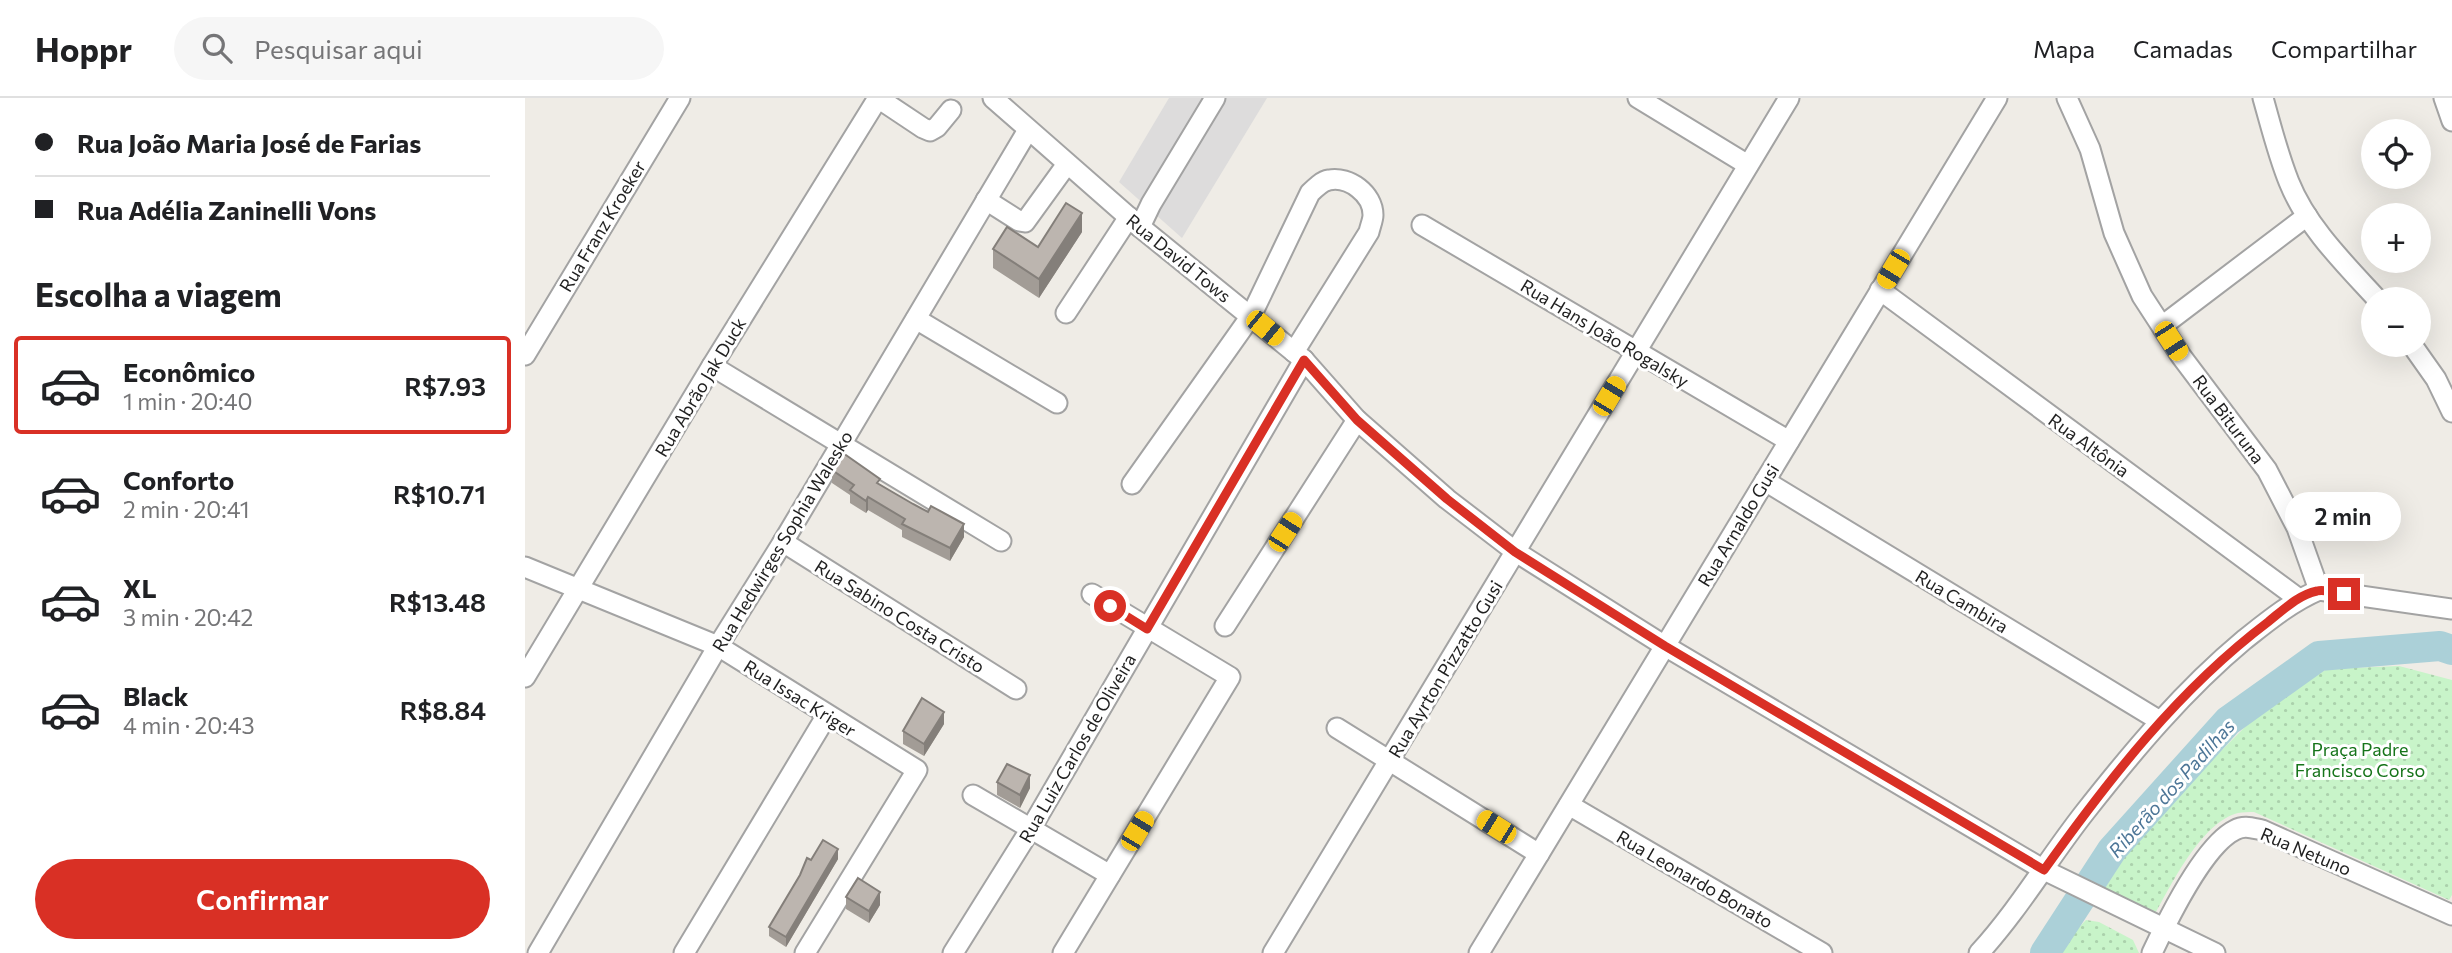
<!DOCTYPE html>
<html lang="pt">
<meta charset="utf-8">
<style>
:root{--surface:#fff;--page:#f6f6f6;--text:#202124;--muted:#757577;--line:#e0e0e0;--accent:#d93025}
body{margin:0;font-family:Commissioner,sans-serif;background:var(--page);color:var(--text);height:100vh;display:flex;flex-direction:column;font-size:26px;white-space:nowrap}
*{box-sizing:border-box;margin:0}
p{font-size:23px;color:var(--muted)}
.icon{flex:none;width:38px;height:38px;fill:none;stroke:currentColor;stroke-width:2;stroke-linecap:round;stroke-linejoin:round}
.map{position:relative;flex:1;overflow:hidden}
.sheet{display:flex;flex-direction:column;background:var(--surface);width:525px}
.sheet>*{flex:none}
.hud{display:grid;align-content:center;height:154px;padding:0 35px;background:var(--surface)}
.buttons{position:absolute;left:1836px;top:21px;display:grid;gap:14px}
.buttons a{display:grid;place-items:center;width:70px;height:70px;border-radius:50%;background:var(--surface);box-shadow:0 7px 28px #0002;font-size:35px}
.end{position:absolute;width:32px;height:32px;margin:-16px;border:9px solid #d93025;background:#fff;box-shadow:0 0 0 4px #fff}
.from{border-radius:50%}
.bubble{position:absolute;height:49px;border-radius:24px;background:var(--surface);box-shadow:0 7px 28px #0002;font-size:23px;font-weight:600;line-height:49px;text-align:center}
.car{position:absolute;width:21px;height:42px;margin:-21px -10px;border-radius:9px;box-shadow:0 0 5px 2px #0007;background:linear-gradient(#f5c518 24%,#345 0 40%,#f5c518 0 76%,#345 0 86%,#f5c518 0)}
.hud b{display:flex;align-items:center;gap:24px;height:66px;font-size:26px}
.hud b+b{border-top:2px solid var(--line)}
.hud i{width:18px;height:18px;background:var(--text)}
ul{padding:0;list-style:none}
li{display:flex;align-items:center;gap:21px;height:98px;margin:0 14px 10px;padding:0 21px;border:4px solid transparent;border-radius:7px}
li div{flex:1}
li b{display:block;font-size:26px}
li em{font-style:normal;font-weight:600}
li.current{border-color:var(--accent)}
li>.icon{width:63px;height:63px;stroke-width:1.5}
h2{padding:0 35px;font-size:32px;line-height:84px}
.button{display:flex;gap:14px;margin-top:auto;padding:14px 35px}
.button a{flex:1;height:80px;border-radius:42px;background:var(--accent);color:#fff;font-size:28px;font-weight:600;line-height:80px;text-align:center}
header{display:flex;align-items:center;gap:42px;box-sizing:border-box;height:98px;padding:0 35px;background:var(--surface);border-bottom:2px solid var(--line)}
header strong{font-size:33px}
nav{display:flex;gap:38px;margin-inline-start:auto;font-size:24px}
.search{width:490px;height:63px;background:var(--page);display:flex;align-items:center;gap:18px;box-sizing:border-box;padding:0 24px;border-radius:38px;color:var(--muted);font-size:26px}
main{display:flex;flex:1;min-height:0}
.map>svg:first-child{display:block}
.residential{fill:#dddcdc}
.park{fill:url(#park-dots)}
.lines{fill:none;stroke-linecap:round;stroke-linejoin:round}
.river{stroke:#abd0d8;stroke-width:30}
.minor-casing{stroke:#a3a3a3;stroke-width:23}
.minor{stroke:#fff;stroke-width:19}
.wall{fill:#a29c96}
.shaded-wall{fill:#847f7a}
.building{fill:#bcb5af;stroke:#847f7a;stroke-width:2}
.route{stroke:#d93025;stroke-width:9}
.labels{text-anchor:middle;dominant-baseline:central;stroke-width:6;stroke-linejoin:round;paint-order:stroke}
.street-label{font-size:18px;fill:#1f1f1f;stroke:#fff}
.park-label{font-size:18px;fill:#16741a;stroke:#fff}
.water-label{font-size:19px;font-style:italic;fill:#4d7697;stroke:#fff}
</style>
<header>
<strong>Hoppr</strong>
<div class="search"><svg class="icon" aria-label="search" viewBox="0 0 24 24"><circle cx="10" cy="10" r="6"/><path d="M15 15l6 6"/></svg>Pesquisar aqui</div>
<nav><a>Mapa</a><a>Camadas</a><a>Compartilhar</a></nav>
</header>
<main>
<section class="sheet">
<div class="hud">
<b><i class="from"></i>Rua João Maria José de Farias</b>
<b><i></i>Rua Adélia Zaninelli Vons</b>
</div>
<h2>Escolha a viagem</h2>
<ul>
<li class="current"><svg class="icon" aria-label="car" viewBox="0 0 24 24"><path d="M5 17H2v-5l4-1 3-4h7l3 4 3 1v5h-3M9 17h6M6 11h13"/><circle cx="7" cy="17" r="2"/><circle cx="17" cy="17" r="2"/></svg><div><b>Econômico</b><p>1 min · 20:40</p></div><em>R$7.93</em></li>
<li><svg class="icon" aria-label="car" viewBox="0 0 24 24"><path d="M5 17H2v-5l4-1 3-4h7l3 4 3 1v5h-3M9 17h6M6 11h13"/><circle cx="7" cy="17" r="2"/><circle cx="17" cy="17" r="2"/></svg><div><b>Conforto</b><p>2 min · 20:41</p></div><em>R$10.71</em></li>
<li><svg class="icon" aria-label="car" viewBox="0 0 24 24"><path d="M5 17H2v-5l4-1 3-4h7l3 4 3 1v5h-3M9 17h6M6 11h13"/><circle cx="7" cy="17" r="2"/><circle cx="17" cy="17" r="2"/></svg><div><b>XL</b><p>3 min · 20:42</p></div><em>R$13.48</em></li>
<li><svg class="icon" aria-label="car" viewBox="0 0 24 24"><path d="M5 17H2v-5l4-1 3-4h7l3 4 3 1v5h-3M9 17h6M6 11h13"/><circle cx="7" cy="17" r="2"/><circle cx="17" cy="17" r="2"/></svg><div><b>Black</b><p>4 min · 20:43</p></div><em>R$8.84</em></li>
</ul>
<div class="button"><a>Confirmar</a></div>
</section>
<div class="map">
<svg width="1927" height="855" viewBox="0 0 1927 855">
<defs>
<pattern id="park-dots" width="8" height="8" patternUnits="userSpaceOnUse" patternTransform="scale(1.75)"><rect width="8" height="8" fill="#c8f4c9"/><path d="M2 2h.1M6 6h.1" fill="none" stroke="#abd1ac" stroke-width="1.8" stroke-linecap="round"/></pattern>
</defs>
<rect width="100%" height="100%" fill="#efece6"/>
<polygon class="residential" points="644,0 742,0 657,140 594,84"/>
<g class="park">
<path d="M1874 568 1927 582V797L1924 802 1729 714C1724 714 1718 714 1713 715 1677 724 1647 785 1630 816L1579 792 1599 756 1677 672 1744 605 1802 571Z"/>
<polygon points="1561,822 1574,824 1608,842 1614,855 1529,855"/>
</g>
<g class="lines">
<polyline class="river" points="1520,855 1587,752 1703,623 1794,558 1915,548 1927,552"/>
<g class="minor-casing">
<g id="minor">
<polyline points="353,0 398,30 405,33 412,29 426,12"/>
<polyline points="468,0 615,129 779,262 832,322 922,401 991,454 1140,548 1519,772 1690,855"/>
<polyline points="1113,0 1223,67"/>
<polyline points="1542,0 1565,51 1589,135 1617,198 1656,258 1742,372 1772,430 1794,492"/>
<path d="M1738 0C1746 28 1753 57 1764 84 1782 129 1820 166 1852 201"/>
<polyline points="1919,0 1927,23"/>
<polyline points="461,102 494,123 500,124 542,66"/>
<polyline points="897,127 1264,343"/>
<polyline points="615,129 626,106 690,0"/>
<polyline points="1355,192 1774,501"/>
<polyline points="541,215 604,119"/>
<polyline points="391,221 532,305"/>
<polyline points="1637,228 1782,118"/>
<polyline points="1887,247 1911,281 1927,314"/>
<polyline points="0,257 155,0"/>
<polyline points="187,268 476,443"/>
<polyline points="1240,383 1635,623"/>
<path d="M607 386 726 218 785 95C790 90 797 83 804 82 824 78 848 96 848 117 848 122 845 129 844 134L769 254"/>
<polyline points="258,444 491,591"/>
<polyline points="0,469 193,548 392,672 280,855"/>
<polyline points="700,528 832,322"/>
<polyline points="0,579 187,268 353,0"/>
<polyline points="812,630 1014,756"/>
<polyline points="448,697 585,777"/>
<polyline points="1044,707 1297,855"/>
<polyline points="13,855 193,548 258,444 503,32"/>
<polyline points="159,855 302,617"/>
<polyline points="428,855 505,732 779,262"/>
<polyline points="538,855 705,579 567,496"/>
<polyline points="748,855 1264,0"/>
<polyline points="954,855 1472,0"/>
<path d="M1454 855C1495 810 1523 761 1560 714 1608 653 1659 592 1719 542 1743 523 1766 504 1794 492L1927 511"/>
<path d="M1627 855C1642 823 1679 747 1710 732 1719 727 1727 730 1737 732L1927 817"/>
</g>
</g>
<use href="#minor" class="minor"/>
</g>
<g class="wall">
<polygon points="557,134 514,200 468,170 468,151 513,149"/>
<polygon points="307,372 355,386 439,439 425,463 377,439 377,432 343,412 341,415 325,405 325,397 307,385"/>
<polygon points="419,626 399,658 378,646 378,633"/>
<polygon points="472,684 505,690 495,710 472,697"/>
<polygon points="313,761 261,849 244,838 244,829 286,762"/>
<polygon points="321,799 355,807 344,825 321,811"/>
</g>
<g class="shaded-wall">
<polygon points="557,115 557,134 514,200 514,181"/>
<polygon points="343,399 343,412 341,415 341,403"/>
<polygon points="439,426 439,439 425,463 425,450"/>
<polygon points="419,614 419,626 399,658 399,646"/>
<polygon points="505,677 505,690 495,710 495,697"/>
<polygon points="313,751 313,761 261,849 261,839"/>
<polygon points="355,794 355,807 344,825 344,813"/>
</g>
<g class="building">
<polygon points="541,105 557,115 514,181 468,151 482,129 513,149"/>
<polygon points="318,355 355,381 352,385 388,406 403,414 406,408 439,426 425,450 377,426 380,421 343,399 341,403 325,392 329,387 307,372"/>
<polygon points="397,600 419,614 399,646 378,633"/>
<polygon points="482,666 505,677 495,697 472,684"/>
<polygon points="298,742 313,751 261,839 244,829 275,777 282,760 286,762"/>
<polygon points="333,780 355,794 344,813 321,799"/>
</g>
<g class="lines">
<path class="route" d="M585 508 622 531 779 262 832 322 922 401 990 454 1140 548 1519 772C1584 681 1653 592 1743 524 1758 512 1773 497 1792 493 1800 491 1811 495 1819 496"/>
</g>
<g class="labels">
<g class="street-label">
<text transform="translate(77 128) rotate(-59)">Rua Franz Kroeker</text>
<text transform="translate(654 160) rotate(39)">Rua David Tows</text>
<text transform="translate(1080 235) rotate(31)">Rua Hans João Rogalsky</text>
<text transform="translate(175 289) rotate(-59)">Rua Abrão Jak Duck</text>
<text transform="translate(1704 321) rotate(53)">Rua Bituruna</text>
<text transform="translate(1564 347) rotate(36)">Rua Altônia</text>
<text transform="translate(1213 427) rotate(-59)">Rua Arnaldo Gusi</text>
<text transform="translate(257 443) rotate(-59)">Rua Hedwirges Sophia Walesko</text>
<text transform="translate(1437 503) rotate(31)">Rua Cambira</text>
<text transform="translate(375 518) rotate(32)">Rua Sabino Costa Cristo</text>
<text transform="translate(920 571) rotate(-59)">Rua Ayrton Pizzatto Gusi</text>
<text transform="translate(275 600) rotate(32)">Rua Issac Kriger</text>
<text transform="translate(552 650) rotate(-60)">Rua Luiz Carlos de Oliveira</text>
<text transform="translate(1781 753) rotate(23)">Rua Netuno</text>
<text transform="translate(1170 781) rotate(30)">Rua Leonardo Bonato</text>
</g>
<g class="park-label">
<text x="1835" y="651">Praça Padre<tspan x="1835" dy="21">Francisco Corso</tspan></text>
</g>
<g class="water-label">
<text transform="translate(1646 690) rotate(-48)">Riberão dos Padilhas</text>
</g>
</g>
</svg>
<div class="buttons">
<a><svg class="icon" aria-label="locate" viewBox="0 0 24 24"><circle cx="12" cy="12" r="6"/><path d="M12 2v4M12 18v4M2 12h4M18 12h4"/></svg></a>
<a>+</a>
<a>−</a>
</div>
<i class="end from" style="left:585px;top:508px"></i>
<i class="end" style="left:1819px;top:496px"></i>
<div class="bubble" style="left:1760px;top:394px;width:116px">2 min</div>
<i class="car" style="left:1368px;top:171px;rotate:211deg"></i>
<i class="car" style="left:740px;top:230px;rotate:129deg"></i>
<i class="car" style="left:1646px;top:243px;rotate:147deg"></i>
<i class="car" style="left:1084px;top:298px;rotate:31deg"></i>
<i class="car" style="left:760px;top:434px;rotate:33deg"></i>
<i class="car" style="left:971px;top:729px;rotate:302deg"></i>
<i class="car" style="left:612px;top:733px;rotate:31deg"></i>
</div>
</main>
